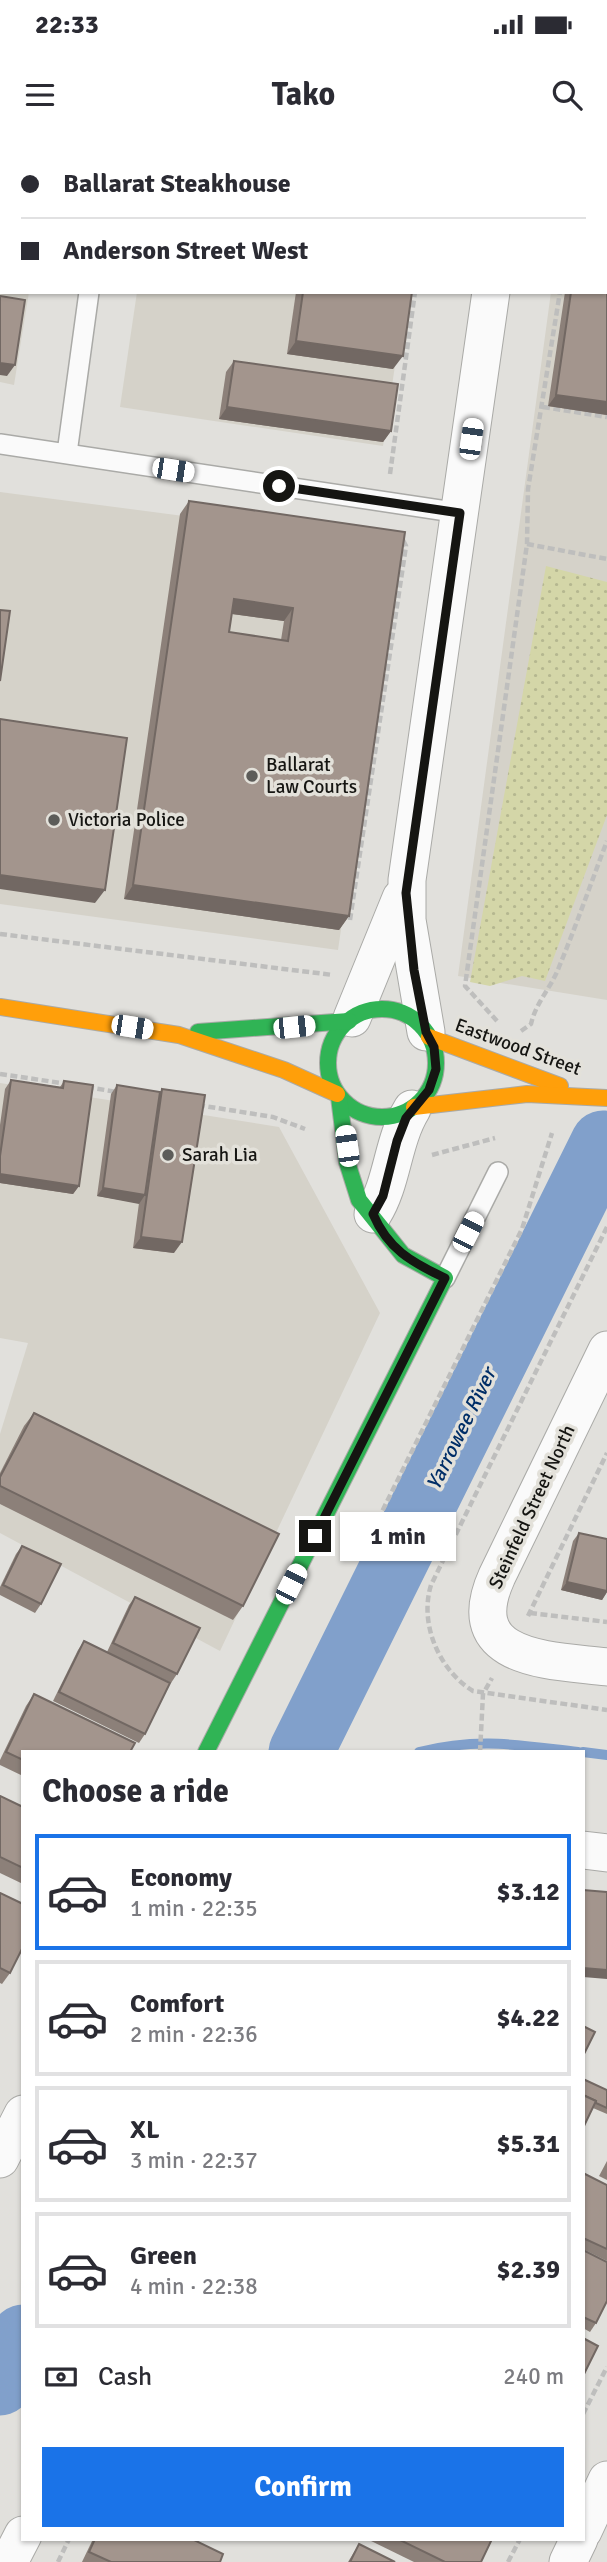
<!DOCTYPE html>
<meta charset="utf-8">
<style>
:root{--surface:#fff;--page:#f7f7f7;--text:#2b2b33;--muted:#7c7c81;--line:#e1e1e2;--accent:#1a73e8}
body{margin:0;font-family:Signika,sans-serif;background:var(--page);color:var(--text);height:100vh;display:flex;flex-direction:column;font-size:26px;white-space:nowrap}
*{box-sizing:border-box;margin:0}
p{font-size:23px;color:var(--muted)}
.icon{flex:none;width:38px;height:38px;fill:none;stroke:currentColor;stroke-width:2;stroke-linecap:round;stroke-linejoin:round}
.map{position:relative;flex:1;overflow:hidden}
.drawer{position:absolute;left:21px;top:1610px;width:564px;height:791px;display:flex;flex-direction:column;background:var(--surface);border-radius:0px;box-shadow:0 2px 5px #0004}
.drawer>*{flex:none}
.banner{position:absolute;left:0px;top:0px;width:607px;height:154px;box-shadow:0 2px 5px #0004;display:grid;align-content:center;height:154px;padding:0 21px;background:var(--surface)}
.end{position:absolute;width:32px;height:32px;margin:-16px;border:9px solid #151512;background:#fff;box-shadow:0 0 0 4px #fff}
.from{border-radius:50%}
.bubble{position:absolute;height:49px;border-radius:0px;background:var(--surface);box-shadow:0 2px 5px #0004;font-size:23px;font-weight:700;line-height:49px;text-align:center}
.car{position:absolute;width:21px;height:42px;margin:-21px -10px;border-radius:9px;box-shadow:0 0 5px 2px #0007;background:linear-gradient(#fff 24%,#345 0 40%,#fff 0 76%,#345 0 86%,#fff 0)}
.banner b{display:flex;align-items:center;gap:24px;height:66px;font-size:26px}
.banner b+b{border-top:2px solid var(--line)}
.banner i{width:18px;height:18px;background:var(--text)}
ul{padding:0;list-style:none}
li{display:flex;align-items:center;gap:21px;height:116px;margin:0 14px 10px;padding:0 7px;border:4px solid var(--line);border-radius:0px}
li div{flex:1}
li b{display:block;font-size:26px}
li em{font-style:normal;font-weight:700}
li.active{border-color:var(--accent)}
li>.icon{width:63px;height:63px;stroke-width:1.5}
h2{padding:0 21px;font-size:32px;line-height:84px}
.pay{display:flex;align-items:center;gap:18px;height:77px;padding:0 21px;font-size:26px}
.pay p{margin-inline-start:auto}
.button{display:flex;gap:14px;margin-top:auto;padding:14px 21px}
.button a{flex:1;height:80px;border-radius:0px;background:var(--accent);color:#fff;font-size:28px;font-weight:700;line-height:80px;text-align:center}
.status{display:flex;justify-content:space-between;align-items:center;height:49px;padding:0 35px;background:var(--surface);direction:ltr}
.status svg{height:19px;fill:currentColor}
header{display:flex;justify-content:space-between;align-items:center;height:91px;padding:0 21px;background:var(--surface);font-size:32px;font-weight:700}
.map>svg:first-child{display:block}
.built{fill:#d5d2c9}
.grass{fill:url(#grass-dots)}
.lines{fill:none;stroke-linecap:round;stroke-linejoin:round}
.stream{stroke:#81a0cb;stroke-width:10}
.river{stroke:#81a0cb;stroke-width:65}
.lane-casing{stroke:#aaaaa7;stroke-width:22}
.street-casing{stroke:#aaaaa7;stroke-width:39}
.fast-casing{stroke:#aaaaa7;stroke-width:18}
.slow-casing{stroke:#aaaaa7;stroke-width:18}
.path{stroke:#bebebd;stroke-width:4.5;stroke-dasharray:7 3.5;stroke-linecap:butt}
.lane{stroke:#fafafa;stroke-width:19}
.street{stroke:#fafafa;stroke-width:37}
.fast{stroke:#30b455;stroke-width:16}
.slow{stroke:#ff9f0a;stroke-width:16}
.wall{fill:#8c8079;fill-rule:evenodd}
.shaded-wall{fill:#726863}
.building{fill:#a3958d;stroke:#726863;stroke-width:2;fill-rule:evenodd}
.route{stroke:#151512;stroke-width:9}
.poi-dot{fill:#5c5c59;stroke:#e3e1da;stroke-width:2.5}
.labels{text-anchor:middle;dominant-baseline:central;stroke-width:7;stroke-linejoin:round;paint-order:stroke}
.poi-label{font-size:19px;fill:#151512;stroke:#e3e1da;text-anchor:start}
.street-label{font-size:19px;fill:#151512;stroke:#e3e1da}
.water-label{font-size:21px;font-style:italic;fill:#002e67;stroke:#e3e1da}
</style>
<div class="status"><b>22:33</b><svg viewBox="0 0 49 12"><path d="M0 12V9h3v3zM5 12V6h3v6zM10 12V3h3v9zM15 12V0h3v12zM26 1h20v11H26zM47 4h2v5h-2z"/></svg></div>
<header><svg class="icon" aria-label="menu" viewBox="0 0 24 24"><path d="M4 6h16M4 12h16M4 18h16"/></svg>Tako<svg class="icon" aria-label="search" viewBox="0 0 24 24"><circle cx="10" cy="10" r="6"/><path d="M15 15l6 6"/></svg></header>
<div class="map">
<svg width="607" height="2422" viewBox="0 0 607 2422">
<defs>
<pattern id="grass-dots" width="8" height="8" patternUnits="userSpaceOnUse" patternTransform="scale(1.75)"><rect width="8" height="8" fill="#d4d6a8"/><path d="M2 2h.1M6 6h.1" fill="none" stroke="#b5b790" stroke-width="1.8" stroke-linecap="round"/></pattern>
</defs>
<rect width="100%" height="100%" fill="#e1e0dc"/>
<g class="built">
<polygon points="0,6 2,152 29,152 14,245 0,242"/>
<polygon points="607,42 607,860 458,836 551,152 606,152"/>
<polygon points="137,152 406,152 383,306 120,267"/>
<polygon points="0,352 398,404 338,810 0,764"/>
<polygon points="0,943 279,987 380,1173 220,1511 0,1393 0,1294 28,1203 0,1198"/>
</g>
<polygon class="grass" points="546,426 607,442 607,675 545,841 522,836 490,846 470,842"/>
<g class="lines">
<g class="stream">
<path d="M419 1612C480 1597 517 1605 578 1612"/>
<polyline points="583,1612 607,1615"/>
</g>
<g class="river">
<polyline points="301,1612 603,1003"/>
<polyline points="0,2243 23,2197"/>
</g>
<g class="lane-casing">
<g id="lane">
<polyline points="379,0 391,2"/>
<polyline points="111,2 111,0"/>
<polyline points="0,304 460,373"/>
<polyline points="67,313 89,152"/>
<polyline points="445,1138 498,1032"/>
</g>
</g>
<g class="street-casing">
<g id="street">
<polyline points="512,2 512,0"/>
<polyline points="352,878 401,758"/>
<polyline points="426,892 407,780 407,740 491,152"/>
<path d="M373 1074C393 1042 392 1002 412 969"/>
<path d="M607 1210 497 1436C458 1522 552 1520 607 1527"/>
<polyline points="583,1710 607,1713"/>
<polyline points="0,2019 23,1974"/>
<polyline points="583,2391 607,2340"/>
<polyline points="9,2422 23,2395"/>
<polyline points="568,2422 579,2399"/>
</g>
</g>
<g class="fast-casing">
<g id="fast">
<circle cx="382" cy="923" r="54"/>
<polyline points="198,892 349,881"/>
<polyline points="206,1612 445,1138 403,1115 359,1060 347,1022 339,957"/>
</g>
</g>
<g class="slow-casing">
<g id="slow">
<polyline points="0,867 179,895 284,930 337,954"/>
<polyline points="429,897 560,946"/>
<polyline points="414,967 527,954 607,958"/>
</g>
</g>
<g class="path">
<polyline points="6,0 18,2"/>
<polyline points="578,2 578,0"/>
<polyline points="606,31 607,31"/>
<polyline points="543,267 607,277"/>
<polyline points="390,334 415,152"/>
<polyline points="527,404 607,419"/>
<polyline points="350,780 406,406 402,398"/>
<polyline points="0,794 333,835"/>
<polyline points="497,881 465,846 527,404 528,349 560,152"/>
<path d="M521 891 531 884C536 862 551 848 559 827 576 786 591 743 607 701"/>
<polyline points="0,934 68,944"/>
<polyline points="87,947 117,952"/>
<polyline points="198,965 273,977 305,989"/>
<polyline points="432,1015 495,998"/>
<path d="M607 1087 431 1445C419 1484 439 1530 473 1551L607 1570"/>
<polyline points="349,1411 360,1416 522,1089 552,993"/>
<polyline points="530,1473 607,1482"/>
<polyline points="528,1476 607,1313"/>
<polyline points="480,1612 483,1554 492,1538"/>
<polyline points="583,2274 607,2227"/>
<polyline points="58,2422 69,2399"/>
<polyline points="508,2422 520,2399"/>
</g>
<use href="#lane" class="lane"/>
<use href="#street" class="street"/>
<use href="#fast" class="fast"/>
<use href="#slow" class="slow"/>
</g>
<g class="wall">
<polygon points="607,39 607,275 548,266 565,152 606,152"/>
<polygon points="296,152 412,152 393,229 287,214"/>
<polygon points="234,221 391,291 383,302 219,279 226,232"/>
<path d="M189 361 405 392 349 776 339 790 124 759 180 374ZM232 474 284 481 281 500 229 492Z"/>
<polygon points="11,940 60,947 64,941 79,1046 73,1054 0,1043 0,985 5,949"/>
<polygon points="117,945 160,952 162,949 174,1113 133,1108 139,1063 97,1056 111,954"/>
<polygon points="34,1273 243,1466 233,1480 0,1364 0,1333 24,1286"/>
<polygon points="579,1393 607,1399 607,1452 602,1460 561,1450 573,1401"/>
<polygon points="22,1406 41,1464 35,1473 0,1455 0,1447 16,1414"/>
<polygon points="135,1457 177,1534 171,1543 107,1512 129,1465"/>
<polygon points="84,1501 145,1594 139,1603 53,1561 78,1510"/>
<polygon points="34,1554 23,1612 23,1636 0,1625 0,1620 26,1566"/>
<polygon points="0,1656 23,1667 23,1744 0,1733"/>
<polygon points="0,1753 10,1833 2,1844 0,1843"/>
<polygon points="583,1939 607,1950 607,1974 593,1968 583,1988"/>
<polygon points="607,2021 607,2040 599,2036"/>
<polygon points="583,2033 607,2045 607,2121 583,2109"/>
<polygon points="583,2110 596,2183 590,2192 583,2188"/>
<polygon points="93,2399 192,2399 220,2422 82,2422"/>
<polygon points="367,2399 492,2399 481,2422 414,2422"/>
<polygon points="359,2404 395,2422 348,2422"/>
</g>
<g class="shaded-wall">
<polygon points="296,201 403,216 393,229 287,214"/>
<polygon points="0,223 15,225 7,236 0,235"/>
<polygon points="556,255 607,262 607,275 548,266"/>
<polygon points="227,267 391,291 383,302 219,279"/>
<polygon points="234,459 293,468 284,481 225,473"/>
<polygon points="0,735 105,750 95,763 0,749"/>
<polygon points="133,745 349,776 339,790 124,759"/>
<polygon points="0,1034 79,1046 73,1054 0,1043"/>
<polygon points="103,1048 145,1055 139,1064 97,1056"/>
<polygon points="141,1097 182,1102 174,1113 133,1108"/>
<polygon points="567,1442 607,1451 607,1452 602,1460 561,1450"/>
<polygon points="583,1828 607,1830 607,1839 583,1837"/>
</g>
<g class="building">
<polygon points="0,0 7,0 7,2 2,2 2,36 0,48"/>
<polygon points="606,38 607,39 607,124 606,123"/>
<polygon points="606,123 607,124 607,262 556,255 571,152 606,152"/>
<polygon points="303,152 412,152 403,216 296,201"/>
<polygon points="0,156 25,160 15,225 0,223"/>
<polygon points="234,221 398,244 391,291 227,267"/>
<path d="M189 361 405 392 349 776 133 745ZM234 459 293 468 288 501 229 492Z"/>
<polygon points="0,470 10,471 0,541"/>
<polygon points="0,579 127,598 105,750 0,735"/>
<polygon points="11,940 63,948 64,941 93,945 79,1046 0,1034 0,1016"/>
<polygon points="117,945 160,952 145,1055 103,1048"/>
<polygon points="162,949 205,955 182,1102 141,1097"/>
<polygon points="34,1273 279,1394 243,1466 0,1346 0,1337"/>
<polygon points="579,1393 607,1399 607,1451 567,1442"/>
<polygon points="22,1406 61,1424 41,1464 3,1445"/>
<polygon points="135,1457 200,1488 177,1534 113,1503"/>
<polygon points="84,1501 170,1543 145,1594 59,1552"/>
<polygon points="34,1554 135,1603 130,1612 23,1612 23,1620 6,1612"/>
<polygon points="0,1656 23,1667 23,1728 0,1717"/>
<polygon points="583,1750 607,1752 607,1830 583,1828"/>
<polygon points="0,1753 23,1764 23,1807 10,1833 0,1828"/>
<polygon points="583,1886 595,1892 585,1912 583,1910"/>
<polygon points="583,1939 607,1950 607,1968 596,1963 596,1961 583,1955"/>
<polygon points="583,1955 596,1961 584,1986 583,1986"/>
<polygon points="583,2033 607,2045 607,2109 583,2098"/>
<polygon points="583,2110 607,2122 607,2161 596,2183 583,2177"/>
<polygon points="583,2198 598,2206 583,2236"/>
<polygon points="95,2399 192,2399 223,2414 220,2422 111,2422 89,2412"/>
<polygon points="398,2399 492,2399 481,2422 445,2422"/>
<polygon points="359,2404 395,2422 350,2422"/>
</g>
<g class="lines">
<path class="route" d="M279 346 460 373 406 753 414 830 426 892 434 907 436 929 429 950 406 978 397 1001 383 1056 373 1074C388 1109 411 1122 445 1138L315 1396"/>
</g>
<g class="poi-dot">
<circle cx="252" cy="636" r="7"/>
<circle cx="54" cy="680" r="7"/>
<circle cx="168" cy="1015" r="7"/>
</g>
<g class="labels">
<g class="poi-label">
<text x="266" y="625">Ballarat<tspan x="266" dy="22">Law Courts</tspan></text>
<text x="68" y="680">Victoria Police</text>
<text x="182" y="1015">Sarah Lia</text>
</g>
<g class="street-label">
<text transform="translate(518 907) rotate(20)">Eastwood Street</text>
<text transform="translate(532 1367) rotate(-65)">Steinfeld Street North</text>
</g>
<g class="water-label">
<text transform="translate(461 1289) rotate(-64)">Yarrowee River</text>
</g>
</g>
</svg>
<i class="end from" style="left:279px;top:346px"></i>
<i class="end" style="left:315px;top:1396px"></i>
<div class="bubble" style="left:340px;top:1372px;width:116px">1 min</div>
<i class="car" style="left:471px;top:299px;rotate:8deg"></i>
<i class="car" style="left:173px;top:330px;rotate:99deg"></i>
<i class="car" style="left:132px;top:887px;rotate:99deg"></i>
<i class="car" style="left:294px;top:887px;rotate:84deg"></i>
<i class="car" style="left:347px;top:1006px;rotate:352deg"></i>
<i class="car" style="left:468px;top:1092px;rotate:27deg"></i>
<i class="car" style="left:291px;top:1444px;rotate:27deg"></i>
<div class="banner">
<b><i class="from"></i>Ballarat Steakhouse</b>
<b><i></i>Anderson Street West</b>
</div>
<section class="drawer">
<h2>Choose a ride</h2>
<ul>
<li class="active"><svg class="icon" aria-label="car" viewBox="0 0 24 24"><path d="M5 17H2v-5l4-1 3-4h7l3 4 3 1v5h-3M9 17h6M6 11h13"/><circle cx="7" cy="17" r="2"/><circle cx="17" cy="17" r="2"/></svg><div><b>Economy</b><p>1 min · 22:35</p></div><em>$3.12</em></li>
<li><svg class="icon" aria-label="car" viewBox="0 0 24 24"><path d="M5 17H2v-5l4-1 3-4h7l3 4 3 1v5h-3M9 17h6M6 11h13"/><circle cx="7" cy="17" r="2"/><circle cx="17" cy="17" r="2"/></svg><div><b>Comfort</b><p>2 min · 22:36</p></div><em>$4.22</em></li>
<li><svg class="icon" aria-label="car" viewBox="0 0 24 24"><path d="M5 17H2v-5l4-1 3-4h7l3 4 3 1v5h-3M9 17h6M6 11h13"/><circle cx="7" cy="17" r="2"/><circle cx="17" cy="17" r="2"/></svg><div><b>XL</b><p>3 min · 22:37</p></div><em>$5.31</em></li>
<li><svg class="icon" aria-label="car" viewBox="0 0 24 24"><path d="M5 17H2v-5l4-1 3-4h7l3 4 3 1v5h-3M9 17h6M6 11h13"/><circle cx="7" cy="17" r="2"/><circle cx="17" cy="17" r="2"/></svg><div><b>Green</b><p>4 min · 22:38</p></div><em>$2.39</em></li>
</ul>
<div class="pay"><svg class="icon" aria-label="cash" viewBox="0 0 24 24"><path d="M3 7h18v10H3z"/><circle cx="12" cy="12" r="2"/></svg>Cash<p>240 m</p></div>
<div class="button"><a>Confirm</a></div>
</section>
</div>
